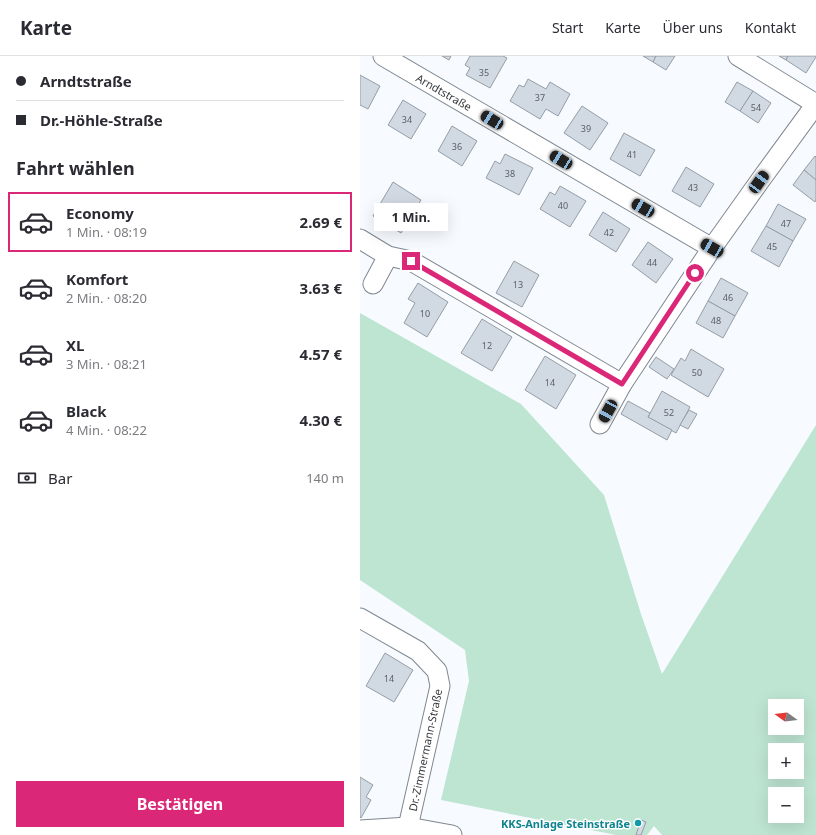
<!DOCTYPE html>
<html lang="de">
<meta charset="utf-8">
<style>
:root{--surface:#fff;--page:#f7f7f7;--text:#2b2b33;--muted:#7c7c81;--line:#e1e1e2;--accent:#db2777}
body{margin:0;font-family:"Noto Sans",sans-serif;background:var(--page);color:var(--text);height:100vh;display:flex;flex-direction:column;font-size:15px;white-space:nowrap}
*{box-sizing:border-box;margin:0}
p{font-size:13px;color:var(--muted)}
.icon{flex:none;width:22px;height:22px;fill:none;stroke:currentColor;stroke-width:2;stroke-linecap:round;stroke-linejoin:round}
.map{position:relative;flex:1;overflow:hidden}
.details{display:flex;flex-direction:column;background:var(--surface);width:360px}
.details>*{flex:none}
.top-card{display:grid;align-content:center;height:88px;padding:0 16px;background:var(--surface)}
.needle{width:26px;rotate:285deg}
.controls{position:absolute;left:408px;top:643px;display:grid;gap:8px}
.controls a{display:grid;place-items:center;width:36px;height:36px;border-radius:0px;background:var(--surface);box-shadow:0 4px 16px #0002;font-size:20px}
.end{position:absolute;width:18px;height:18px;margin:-9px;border:5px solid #db2777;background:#fff;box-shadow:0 0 0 2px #fff}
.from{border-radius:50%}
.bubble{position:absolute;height:28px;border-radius:0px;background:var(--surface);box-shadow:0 4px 16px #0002;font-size:13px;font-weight:700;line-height:28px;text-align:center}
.car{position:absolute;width:12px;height:24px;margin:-12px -6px;border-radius:5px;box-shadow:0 0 3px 1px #0007;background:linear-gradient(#222 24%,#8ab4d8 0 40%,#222 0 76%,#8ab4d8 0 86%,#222 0)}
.top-card b{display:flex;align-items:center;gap:14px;height:38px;font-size:15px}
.top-card b+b{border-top:1px solid var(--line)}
.top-card i{width:10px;height:10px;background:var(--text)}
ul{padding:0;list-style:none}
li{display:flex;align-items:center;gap:12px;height:60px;margin:0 8px 6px;padding:0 8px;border:2px solid transparent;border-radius:0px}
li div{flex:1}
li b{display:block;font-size:15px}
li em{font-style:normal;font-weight:700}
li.on{border-color:var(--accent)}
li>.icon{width:36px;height:36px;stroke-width:1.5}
h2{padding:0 16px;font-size:18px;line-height:48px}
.pay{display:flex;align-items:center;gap:10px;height:44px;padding:0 16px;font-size:15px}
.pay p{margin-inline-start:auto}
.action{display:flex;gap:8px;margin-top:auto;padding:8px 16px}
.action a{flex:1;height:46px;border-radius:0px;background:var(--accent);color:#fff;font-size:16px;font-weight:700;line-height:46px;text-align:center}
header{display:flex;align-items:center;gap:24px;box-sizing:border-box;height:56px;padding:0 20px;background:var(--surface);border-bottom:1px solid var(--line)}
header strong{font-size:19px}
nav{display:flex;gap:22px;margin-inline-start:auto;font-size:14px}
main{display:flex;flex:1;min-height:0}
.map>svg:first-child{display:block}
.green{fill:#bee5d2;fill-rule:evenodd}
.building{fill:#d1d9e3;stroke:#959da6}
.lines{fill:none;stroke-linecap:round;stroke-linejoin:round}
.minor-casing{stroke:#7f8790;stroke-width:21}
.minor{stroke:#fff;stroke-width:19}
.route{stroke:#db2777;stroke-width:5}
.culture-dot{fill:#0f9aa8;stroke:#fff;stroke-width:1.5}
.labels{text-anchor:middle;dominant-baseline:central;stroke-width:3;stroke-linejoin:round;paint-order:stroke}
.number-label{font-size:9px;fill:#5c6066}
.street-label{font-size:11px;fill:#35383c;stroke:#fff}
.culture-label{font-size:11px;font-weight:bold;fill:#0d838f;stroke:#fff;text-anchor:end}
</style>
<header>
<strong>Karte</strong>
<nav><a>Start</a><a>Karte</a><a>Über uns</a><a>Kontakt</a></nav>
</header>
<main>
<section class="details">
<div class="top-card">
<b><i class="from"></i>Arndtstraße</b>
<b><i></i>Dr.-Höhle-Straße</b>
</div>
<h2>Fahrt wählen</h2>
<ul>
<li class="on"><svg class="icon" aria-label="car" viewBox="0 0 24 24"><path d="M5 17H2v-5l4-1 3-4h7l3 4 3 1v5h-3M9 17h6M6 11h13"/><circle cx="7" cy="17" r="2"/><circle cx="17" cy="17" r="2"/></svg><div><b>Economy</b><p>1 Min. · 08:19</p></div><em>2.69 €</em></li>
<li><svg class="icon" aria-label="car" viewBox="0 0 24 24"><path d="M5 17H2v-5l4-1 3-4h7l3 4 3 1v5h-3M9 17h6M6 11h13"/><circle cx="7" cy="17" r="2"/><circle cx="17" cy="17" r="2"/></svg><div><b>Komfort</b><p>2 Min. · 08:20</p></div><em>3.63 €</em></li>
<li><svg class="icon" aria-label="car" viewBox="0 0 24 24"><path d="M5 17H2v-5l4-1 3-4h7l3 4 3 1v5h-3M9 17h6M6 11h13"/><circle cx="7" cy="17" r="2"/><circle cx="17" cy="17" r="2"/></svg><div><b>XL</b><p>3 Min. · 08:21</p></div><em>4.57 €</em></li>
<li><svg class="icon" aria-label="car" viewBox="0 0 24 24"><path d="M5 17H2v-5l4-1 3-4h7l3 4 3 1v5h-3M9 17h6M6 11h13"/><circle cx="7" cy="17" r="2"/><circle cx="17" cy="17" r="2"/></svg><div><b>Black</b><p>4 Min. · 08:22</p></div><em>4.30 €</em></li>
</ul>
<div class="pay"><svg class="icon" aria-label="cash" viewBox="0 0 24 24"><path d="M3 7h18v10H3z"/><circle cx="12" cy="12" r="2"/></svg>Bar<p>140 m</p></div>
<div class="action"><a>Bestätigen</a></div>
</section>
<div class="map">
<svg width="456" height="779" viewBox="0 0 456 779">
<rect width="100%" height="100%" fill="#f7fbff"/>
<path class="green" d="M0 257 161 348 244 439 281 558 302 618 456 369V779H302L294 770 287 779H256L81 744 109 625 105 594 0 524ZM415 650H437V672H415ZM415 694H437V716H415ZM415 738H437V760H415Z"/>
<g class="building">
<polygon points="82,0 91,0 89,4"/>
<polygon points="110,0 143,0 147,2 130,32 106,19 110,12 105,9"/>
<polygon points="283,0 296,0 293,6"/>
<polygon points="296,0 315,0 306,14 293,6"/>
<polygon points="419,0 428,0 426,4"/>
<polygon points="428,0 456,0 456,1 446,17 426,4"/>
<polygon points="0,19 20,30 8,53 0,49"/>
<polygon points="168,23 186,33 190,26 210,38 198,60 186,53 180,63 150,45 159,29 164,31"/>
<polygon points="377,26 393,35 380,55 365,46"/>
<polygon points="393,35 411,47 398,67 380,55"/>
<polygon points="43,44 66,58 51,83 28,69"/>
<polygon points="222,50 248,67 230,94 204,77"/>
<polygon points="92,70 117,85 102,110 78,95"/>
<polygon points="264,77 295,94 280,120 250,103"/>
<polygon points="145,98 173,112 159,139 126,122 135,105 140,108"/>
<polygon points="455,100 456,101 456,124 444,114"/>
<polygon points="326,111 354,128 340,151 312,135"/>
<polygon points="444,114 456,124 456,144 455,146 433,129"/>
<polygon points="33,126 61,144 41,177 13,160"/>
<polygon points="200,130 226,145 210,171 180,153 190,136 195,139"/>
<polygon points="418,148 446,163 433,185 406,170"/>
<polygon points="243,156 270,173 256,196 229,179"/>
<polygon points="406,170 433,185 419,211 391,195"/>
<polygon points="288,186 313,203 296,227 272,209"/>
<polygon points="154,205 179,219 162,251 136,237"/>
<polygon points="361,222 388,237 375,260 348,245"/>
<polygon points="58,227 88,246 67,281 44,267 55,247 48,243"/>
<polygon points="348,245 375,260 363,282 336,267"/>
<polygon points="122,263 152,281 132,315 101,297"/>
<polygon points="331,293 364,313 348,341 311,319 321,302 325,305"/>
<polygon points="185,300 216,319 196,353 165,334"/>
<polygon points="296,301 314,313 307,323 289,311"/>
<polygon points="302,335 330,351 316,377 288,361"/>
<polygon points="268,345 290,357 288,361 312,374 307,384 261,358"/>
<polygon points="329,354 337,358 328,373 320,369"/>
<polygon points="25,597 53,614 34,646 6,630"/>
<polygon points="0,721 13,729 6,741 11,744 1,762 0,761"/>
<polygon points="281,764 286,766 281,779 276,779"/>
</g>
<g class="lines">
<g class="minor-casing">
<g id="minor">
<polyline points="23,0 352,192"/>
<polyline points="378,0 456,48"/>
<polyline points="0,183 28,200 51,205 262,328"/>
<polyline points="13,228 28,200"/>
<polyline points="240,368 262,328 352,192 399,126 456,48"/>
<polyline points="0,562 58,595 77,615 80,630 48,771"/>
<polyline points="0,774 48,771 92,779"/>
</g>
</g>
<use href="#minor" class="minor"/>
</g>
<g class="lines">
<polyline class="route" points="51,205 262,328 335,217"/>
</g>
<circle class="culture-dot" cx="278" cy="767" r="4"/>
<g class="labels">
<g class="number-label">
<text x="124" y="16">35</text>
<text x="180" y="41">37</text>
<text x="396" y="51">54</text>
<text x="47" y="63">34</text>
<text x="226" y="72">39</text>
<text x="97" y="90">36</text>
<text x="272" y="98">41</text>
<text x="150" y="117">38</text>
<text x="333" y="131">43</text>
<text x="203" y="149">40</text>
<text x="426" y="167">47</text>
<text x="249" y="176">42</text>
<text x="412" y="190">45</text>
<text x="292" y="206">44</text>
<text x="158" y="228">13</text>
<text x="368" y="241">46</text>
<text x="65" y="257">10</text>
<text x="356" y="264">48</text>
<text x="127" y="289">12</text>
<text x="337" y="316">50</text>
<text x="190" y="326">14</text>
<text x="309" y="356">52</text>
<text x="29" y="622">14</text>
</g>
<g class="street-label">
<text transform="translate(84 36) rotate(30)">Arndtstraße</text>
<text transform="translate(65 694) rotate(-78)">Dr.-Zimmermann-Straße</text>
</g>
<g class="culture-label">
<text x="270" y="767">KKS-Anlage Steinstraße</text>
</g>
</g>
</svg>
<div class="controls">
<a><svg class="needle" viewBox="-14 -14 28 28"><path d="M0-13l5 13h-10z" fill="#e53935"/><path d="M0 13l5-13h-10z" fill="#7c7c81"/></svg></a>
<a>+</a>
<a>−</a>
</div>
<i class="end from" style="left:335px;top:217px"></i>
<i class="end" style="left:51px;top:205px"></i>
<div class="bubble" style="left:14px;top:147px;width:74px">1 Min.</div>
<i class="car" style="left:132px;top:64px;rotate:301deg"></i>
<i class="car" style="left:201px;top:104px;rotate:301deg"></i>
<i class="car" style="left:399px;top:126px;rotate:36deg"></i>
<i class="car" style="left:283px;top:152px;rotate:300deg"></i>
<i class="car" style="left:352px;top:192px;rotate:300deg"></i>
<i class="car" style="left:248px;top:355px;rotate:209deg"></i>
</div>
</main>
